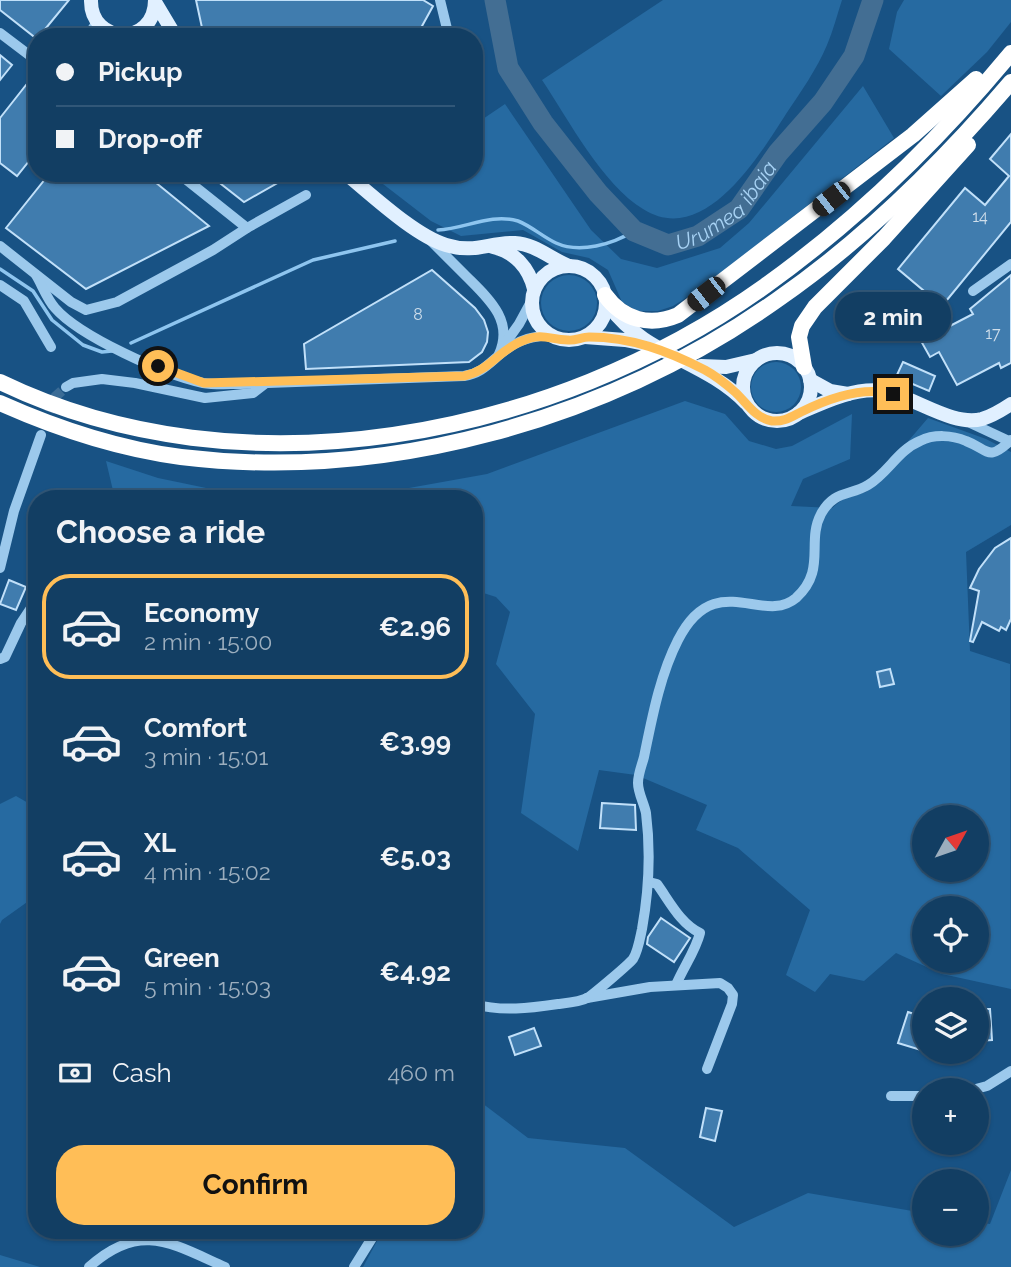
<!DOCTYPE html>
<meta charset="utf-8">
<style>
:root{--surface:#123e63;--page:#1f496c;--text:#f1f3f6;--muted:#9caebe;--line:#315778;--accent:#ffbe57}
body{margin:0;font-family:Raleway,sans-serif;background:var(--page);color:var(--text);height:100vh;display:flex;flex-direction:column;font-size:26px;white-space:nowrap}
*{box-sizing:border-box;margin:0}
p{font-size:23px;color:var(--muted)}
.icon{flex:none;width:38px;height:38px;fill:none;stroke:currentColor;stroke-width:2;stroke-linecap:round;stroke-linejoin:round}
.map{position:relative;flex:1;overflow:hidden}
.side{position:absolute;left:28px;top:490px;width:455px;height:749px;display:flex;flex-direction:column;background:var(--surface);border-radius:28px;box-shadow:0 2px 5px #0004,0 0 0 2px var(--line)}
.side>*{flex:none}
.banner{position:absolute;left:28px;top:28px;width:455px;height:154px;border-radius:28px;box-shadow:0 2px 5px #0004,0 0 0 2px var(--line);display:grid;align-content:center;height:154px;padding:0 28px;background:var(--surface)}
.needle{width:46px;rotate:50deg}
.fabs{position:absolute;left:912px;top:805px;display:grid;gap:14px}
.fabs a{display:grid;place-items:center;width:77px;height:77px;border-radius:50%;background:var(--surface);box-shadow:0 2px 5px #0004,0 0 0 2px var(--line);font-size:35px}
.end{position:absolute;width:32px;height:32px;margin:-16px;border:9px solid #ffbe57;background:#111;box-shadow:0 0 0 4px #111}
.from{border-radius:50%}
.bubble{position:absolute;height:49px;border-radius:24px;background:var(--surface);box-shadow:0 2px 5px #0004,0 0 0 2px var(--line);font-size:23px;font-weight:700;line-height:49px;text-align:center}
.car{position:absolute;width:21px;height:42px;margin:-21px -10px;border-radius:9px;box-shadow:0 0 5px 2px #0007;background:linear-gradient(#222 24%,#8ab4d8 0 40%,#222 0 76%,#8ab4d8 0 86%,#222 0)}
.banner b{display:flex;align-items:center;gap:24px;height:66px;font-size:26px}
.banner b+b{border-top:2px solid var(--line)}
.banner i{width:18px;height:18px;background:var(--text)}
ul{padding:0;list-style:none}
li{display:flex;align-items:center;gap:21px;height:105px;margin:0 14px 10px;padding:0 14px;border:4px solid transparent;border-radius:28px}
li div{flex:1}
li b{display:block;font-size:26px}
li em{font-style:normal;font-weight:700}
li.selected{border-color:var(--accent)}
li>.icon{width:63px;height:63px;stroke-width:1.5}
h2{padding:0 28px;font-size:32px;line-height:84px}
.pay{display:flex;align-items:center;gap:18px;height:77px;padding:0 28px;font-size:26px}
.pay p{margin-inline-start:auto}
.primary-button{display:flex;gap:14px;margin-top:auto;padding:14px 28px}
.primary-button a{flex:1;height:80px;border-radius:28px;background:var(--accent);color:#111;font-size:28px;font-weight:700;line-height:80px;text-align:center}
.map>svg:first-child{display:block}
.green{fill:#266aa1;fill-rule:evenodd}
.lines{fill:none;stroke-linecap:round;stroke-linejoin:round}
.stream{stroke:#8ec5ef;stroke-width:3.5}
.river{stroke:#436e93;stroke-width:21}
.building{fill:#407cae;stroke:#c1e0f9;stroke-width:2}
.minor-tunnel{stroke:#3b6c96;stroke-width:10;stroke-dasharray:10 5;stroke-linecap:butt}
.minor{stroke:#9cc9ec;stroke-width:10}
.major{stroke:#e1f0ff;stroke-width:14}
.highway{stroke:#fff;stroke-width:16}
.route{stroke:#ffbe57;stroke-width:9}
.labels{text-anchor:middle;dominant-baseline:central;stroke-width:5;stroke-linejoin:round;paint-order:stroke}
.number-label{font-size:16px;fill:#cfdeeb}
.water-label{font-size:21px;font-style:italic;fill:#a7d2f4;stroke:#185284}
</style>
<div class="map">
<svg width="1011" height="1267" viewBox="0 0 1011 1267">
<rect width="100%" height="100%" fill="#185284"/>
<g class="green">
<path d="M663 0H842C837 15 833 31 827 45 817 69 800 93 786 114 759 156 704 248 643 209 603 185 568 119 542 80Z"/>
<polygon points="904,0 1011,0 1011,22 987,52 941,96 889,49 897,12"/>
<polygon points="863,86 894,138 700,289 673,306 658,311 637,311 622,302 608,270 589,258 562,252 523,230 461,236 431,221 383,184 400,173 474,173 474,125 505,104 591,230 621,259 657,268 720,248 749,223"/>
<circle cx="569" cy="303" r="28"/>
<circle cx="776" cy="387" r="25"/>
<path d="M685 401 725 414 749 441 776 449 792 446 852 414 850 459 803 479 791 506 832 508 843 499 866 492 888 474 904 446 928 418 986 439 1011 452V525L966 552 970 651 1010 664 1011 989 942 974 896 953 864 981 830 974 815 992 786 975 810 910 738 848 696 830 707 805 636 775 599 770 578 851 521 813 535 714 496 664 510 612 496 597 474 590V499H115L106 461 158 478 211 489 267 497 381 493 487 474ZM924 817H976V870H924ZM924 908H976V961H924Z"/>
<polygon points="16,796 37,808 37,895 2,920 0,924 0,804"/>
<polygon points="474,1097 528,1138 625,1148 734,1227 808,1193 924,1213 924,1234 976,1234 977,1222 990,1224 1011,1170 1011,1267 363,1267 383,1230 474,1230"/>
<polygon points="0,1255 40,1267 0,1267"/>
</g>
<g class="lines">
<g class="stream">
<path d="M438 230C465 229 490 213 518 221 531 226 543 237 556 243 580 254 613 244 634 231"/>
<polyline points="0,269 33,291 52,320 83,345 102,352 112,351"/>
<polyline points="131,343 313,260 395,241"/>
</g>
<path class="river" id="s1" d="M495 0 508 68 543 123 598 193 634 231 668 245 698 236 739 209 778 153 823 102 854 56 873 0"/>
</g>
<g class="building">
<polygon points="0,0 69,0 37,39 0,10"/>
<polygon points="196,0 423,0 433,6 416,37 204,37"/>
<polygon points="0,55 12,65 0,80"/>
<polygon points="26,85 37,93 37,151 17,176 0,163 0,118"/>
<polygon points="1011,134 1011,222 942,306 898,269 965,188 985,205 1009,176 990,159"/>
<polygon points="50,173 144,173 209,226 86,289 6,228"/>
<polygon points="207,173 295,173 244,202"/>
<polygon points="432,270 475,308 484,320 488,332 487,342 482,352 469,362 306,369 304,344"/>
<polygon points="1011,275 1011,363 1001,368 999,363 957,385 939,352 930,357 921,341 973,314 970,309"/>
<polygon points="903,362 935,376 929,391 896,377"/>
<polygon points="1011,538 1011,619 1006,630 1001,627 999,631 982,622 973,642 970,641 979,591 970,588 979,569 995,548"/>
<polygon points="9,580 26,587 16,610 0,604"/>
<polygon points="890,669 894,684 880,687 877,672"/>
<polygon points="602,803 635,805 636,830 600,828"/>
<polygon points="661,918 690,938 674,962 647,944 648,937"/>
<polygon points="976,1009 990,1009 992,1040 976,1041"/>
<polygon points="908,1012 924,1017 924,1051 898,1043"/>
<polygon points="534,1028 541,1046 515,1055 509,1037"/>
<polygon points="706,1108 722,1111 715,1141 700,1137"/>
</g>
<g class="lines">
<polyline class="minor-tunnel" points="44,426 55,397 66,387"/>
<g class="minor">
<polyline points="440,0 449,37"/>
<polyline points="0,33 37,61"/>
<polyline points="87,37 97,22"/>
<polyline points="247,228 306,195"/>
<path d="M431 241C443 253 455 265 467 277 489 299 514 321 499 354"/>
<polyline points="0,246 71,302 86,310 117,302 213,250 247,228 178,173"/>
<path d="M36 275C42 285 47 299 55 308 79 336 165 375 203 383 214 385 228 384 240 384L464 376C484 373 491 360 507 349 520 339 535 336 550 335"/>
<polyline points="0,285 24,301 51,347"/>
<polyline points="973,291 1011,264"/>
<polyline points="504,345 519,324 532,300"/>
<polyline points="66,387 73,383 102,379 135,383 205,398 253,393 266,383"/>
<polyline points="966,421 1011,442"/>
<polyline points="0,568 14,511 41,435"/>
<polyline points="0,659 5,657 21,623 37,599"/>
<path d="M649 882 657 884C670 902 680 923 700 933 696 950 683 968 676 985"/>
<polyline points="587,998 650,987 720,983 728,988 733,995 732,1004 707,1069"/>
<path d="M474 1004C501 1012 531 1008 558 1004 567 1003 581 1002 589 997 597 991 627 966 633 959 638 951 640 938 642 929 649 890 651 853 646 813 644 803 638 793 638 783 638 774 642 765 644 757 652 718 660 675 678 640 715 567 763 626 796 598 827 570 806 542 821 514 834 490 850 496 868 485 888 473 898 450 920 441 934 434 952 435 966 441 989 450 988 462 1011 440"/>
<polyline points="972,1090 987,1086 1011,1071"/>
<polyline points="891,1096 924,1096"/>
<path d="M89 1267C140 1221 171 1243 225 1267"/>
<polyline points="354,1267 377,1230"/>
</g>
<g class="major">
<path d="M91 0C90 45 155 47 155 0"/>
<polyline points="155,2 176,37"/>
<polyline points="137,32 162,37"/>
<path d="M345 173C372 195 414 235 446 245 475 254 489 242 515 243 535 244 551 259 569 266"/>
<path d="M493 247C515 252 529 268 534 289"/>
<circle cx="569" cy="303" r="37"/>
<path d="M610 307C646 356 704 360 746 403"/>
<polyline points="585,337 625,340 645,344"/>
<circle cx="777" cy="387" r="34"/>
<polyline points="701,366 726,367 756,360"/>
<polyline points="810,380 830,391 848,394"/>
<path d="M799 413C824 402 855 387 883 391 913 396 952 427 982 419 992 416 1002 410 1011 404"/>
</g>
<g class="highway">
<path d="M605 295C623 320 650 327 678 315L913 135 976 79"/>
<polyline points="804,367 799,337 802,326 815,307 884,238 968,145"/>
<path d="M0 382C242 499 552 438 765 286 857 220 939 140 1011 53"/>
<path d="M0 403C56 428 120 449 181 457 388 482 607 420 777 300 865 239 942 163 1011 82"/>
</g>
</g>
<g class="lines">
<path class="route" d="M158 366 204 383 464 376C489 371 499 350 522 341 544 332 549 340 568 340 575 341 582 337 589 337 631 337 668 351 705 370 716 376 726 384 735 392 747 403 755 418 772 421 784 422 791 417 801 412 829 398 863 386 893 394"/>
</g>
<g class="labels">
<g class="number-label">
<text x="980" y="216">14</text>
<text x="418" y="314">8</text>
<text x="993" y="333">17</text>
</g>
<g class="water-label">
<text stroke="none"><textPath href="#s1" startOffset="385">Urumea ibaia</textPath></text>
</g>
</g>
</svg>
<div class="fabs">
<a><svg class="needle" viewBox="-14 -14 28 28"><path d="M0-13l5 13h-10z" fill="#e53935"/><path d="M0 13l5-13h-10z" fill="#9caebe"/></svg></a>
<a><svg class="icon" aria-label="locate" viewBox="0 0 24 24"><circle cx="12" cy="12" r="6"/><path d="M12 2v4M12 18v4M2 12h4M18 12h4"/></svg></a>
<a><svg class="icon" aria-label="layers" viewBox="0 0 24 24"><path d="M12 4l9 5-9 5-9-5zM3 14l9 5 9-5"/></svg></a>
<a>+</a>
<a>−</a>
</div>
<i class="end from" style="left:158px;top:366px"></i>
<i class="end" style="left:893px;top:394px"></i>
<div class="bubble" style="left:835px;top:292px;width:116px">2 min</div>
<i class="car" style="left:831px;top:199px;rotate:232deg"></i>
<i class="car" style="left:706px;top:294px;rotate:232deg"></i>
<div class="banner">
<b><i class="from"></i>Pickup</b>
<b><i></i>Drop-off</b>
</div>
<section class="side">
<h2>Choose a ride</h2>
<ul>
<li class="selected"><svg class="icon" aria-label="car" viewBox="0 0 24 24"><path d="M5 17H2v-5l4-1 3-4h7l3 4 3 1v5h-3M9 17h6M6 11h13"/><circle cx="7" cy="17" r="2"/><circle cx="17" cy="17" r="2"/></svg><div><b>Economy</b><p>2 min · 15:00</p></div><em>€2.96</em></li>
<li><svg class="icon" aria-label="car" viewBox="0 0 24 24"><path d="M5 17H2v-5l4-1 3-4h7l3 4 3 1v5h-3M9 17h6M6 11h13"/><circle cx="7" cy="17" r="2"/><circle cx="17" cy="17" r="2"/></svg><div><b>Comfort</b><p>3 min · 15:01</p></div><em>€3.99</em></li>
<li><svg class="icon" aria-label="car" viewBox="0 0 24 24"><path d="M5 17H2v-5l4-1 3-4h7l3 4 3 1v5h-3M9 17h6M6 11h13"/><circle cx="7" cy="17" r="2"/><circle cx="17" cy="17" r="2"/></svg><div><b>XL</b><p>4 min · 15:02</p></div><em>€5.03</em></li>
<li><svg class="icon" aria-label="car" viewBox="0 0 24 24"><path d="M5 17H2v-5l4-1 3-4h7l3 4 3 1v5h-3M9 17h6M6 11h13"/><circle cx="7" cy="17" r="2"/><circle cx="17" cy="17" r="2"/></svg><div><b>Green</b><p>5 min · 15:03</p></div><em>€4.92</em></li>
</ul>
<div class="pay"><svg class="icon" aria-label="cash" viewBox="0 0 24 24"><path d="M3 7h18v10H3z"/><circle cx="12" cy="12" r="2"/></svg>Cash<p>460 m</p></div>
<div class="primary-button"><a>Confirm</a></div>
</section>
</div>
